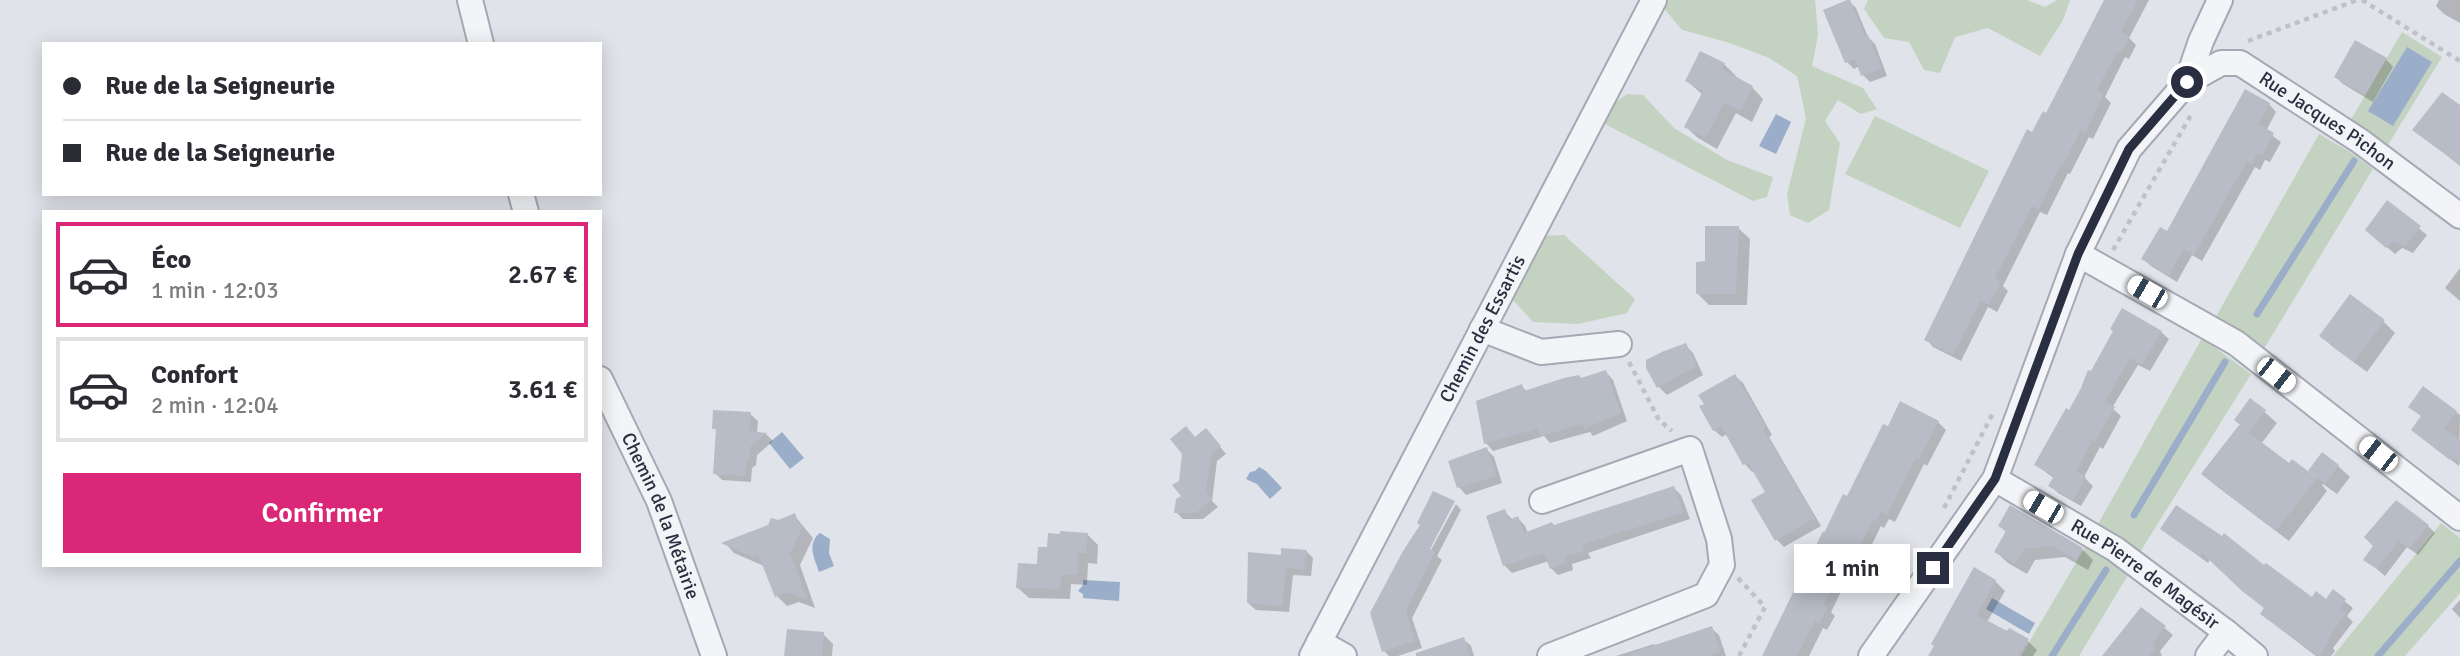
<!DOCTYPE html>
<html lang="fr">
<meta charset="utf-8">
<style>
:root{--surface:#fff;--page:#f2f2f3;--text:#2b2b33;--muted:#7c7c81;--line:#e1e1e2;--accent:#db2777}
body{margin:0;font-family:Signika,sans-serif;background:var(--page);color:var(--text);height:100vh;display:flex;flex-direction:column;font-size:26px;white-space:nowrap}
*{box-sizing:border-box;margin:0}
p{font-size:23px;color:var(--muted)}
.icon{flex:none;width:38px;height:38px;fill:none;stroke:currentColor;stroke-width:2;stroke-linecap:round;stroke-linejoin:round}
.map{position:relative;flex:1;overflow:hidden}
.sheet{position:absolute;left:42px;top:210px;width:560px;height:357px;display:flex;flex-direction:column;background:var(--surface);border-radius:0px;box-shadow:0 4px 18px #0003}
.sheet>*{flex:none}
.top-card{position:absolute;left:42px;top:42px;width:560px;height:154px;border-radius:0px;box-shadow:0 4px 18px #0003;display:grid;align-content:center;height:154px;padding:0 21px;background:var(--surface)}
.end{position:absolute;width:32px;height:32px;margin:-16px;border:9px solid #292f40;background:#fff;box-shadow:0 0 0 4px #fff}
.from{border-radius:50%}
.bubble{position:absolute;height:49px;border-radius:0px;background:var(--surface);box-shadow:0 4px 18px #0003;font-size:23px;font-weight:600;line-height:49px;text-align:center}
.car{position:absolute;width:21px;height:42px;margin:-21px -10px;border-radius:9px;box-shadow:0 0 5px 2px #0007;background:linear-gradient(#fff 24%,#345 0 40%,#fff 0 76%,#345 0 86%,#fff 0)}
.top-card b{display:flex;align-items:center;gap:24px;height:66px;font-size:26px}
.top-card b+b{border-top:2px solid var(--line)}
.top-card i{width:18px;height:18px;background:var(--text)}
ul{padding:12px 0 0;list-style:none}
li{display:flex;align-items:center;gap:21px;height:105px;margin:0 14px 10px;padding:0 7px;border:4px solid var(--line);border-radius:0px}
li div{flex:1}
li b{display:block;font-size:26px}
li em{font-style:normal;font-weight:600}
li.selected{border-color:var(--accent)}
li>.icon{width:63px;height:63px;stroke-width:1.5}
.action{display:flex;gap:14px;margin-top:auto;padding:14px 21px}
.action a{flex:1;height:80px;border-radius:0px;background:var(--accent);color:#fff;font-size:28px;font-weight:600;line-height:80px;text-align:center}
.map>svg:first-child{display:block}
.green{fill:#c4d3c1}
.water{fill:#9baec9}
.shadow{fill:#0003}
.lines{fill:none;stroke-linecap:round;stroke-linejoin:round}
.stream{stroke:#9baec9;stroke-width:7}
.building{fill:#b7bcc6}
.minor-casing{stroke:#a5a9b3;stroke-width:28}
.path{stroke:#bec1c7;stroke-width:4.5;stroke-dasharray:5 5;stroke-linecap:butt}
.minor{stroke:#f3f4f7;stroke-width:24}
.route{stroke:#292f40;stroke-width:9}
.labels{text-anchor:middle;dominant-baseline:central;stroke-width:5;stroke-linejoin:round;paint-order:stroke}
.street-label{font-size:19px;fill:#292f40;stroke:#eff2f6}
</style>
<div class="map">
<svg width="2460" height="656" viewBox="0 0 2460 656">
<rect width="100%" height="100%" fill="#e0e3e9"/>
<g class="green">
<polygon points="1665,0 1815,0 1818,35 1812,66 1863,88 1877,109 1861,114 1838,100 1825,121 1840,143 1829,210 1808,223 1790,215 1787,194 1806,118 1797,76 1769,58 1730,43 1682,30 1662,6"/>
<polygon points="1868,0 2027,0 2045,7 2057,0 2070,0 2063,20 2040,56 1988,28 1955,37 1940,73 1924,70 1909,42 1884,38 1864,9"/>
<polygon points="2402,32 2442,57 2386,148 2349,123"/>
<polygon points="1627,94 1643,95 1674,128 1727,160 1773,177 1767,197 1753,201 1603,123 1612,105"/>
<polygon points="1875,116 1989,171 1960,228 1845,174"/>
<polygon points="2319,134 2350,152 2373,169 2262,352 2214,320"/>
<polygon points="1564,235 1635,299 1627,313 1578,324 1533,322 1503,289 1538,236"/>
<polygon points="2202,338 2251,374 2137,557 2097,526"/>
<polygon points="2441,523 2460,538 2460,593 2405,656 2333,656"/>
<polygon points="2087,544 2128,575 2079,656 2021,656"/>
</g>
<g class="water">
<polygon points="2407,47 2432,62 2393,126 2368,111"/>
<polygon points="1776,114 1791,122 1776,154 1759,146"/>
<polygon points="782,432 804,458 790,469 769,443"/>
<polygon points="1259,467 1266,471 1282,488 1270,499 1257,484 1246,479 1250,472 1255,471"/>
<path d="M820 533 830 539 829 553 834 566 819 572C815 559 806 544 820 533Z"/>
<polygon points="1083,580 1120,582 1119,601 1083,598 1083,594 1078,591 1083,585"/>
<polygon points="1992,598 2035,623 2029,634 1986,609"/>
</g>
<g class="shadow">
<polygon points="2107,0 2149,0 2129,38 2136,45 2129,59 2125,57 2105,97 2111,103 2093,139 2089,137 2070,174 2068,173 2047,215 2040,212 2003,286 2008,291 1997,312 1988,307 1961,361 1933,347 1926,339 2033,134 2047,115"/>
<polygon points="2439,0 2460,0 2460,23 2444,14 2436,6"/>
<polygon points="1849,1 1856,8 1868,37 1875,44 1887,76 1870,82 1863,75 1859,66 1854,69 1847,62"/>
<polygon points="1701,53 1724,64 1736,76 1735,78 1752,87 1763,99 1752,122 1736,113 1717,149 1698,138 1686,127 1703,95 1687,81"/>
<polygon points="2386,59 2393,67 2373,102 2343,84 2336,77"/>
<polygon points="2269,104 2276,112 2266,131 2281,142 2270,162 2265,160 2260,170 2255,167 2202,261 2192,255 2177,282 2151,266 2143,259 2167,233"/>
<polygon points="2460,108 2460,166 2415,130"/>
<polygon points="2387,202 2427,235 2413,253 2402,248 2395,254 2375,237"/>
<polygon points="1738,228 1750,239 1747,305 1709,305 1697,293 1706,263"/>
<polygon points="2460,268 2460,301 2445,288"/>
<polygon points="2383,321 2395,333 2367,372 2333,347 2321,336"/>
<polygon points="2161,332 2169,339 2150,371 2138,365 2112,408 2121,416 2103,449 2100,447 2084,477 2093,486 2081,506 2058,493 2051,486 2055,479 2036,465 2092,373"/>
<polygon points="1685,345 1693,353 1703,375 1667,395 1659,387 1648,367"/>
<polygon points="1606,372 1613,380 1627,421 1593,436 1590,432 1550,443 1544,436 1493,451 1486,443 1522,386 1527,392 1582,380"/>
<polygon points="1735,376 1743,383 1772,435 1769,437 1821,526 1784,547 1777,540 1767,493 1754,471 1752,472 1745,464 1727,434 1722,437 1714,430"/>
<polygon points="2424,388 2460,415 2459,466 2421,437 2422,417 2410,406"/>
<polygon points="2251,400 2277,423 2261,444 2289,465 2314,478 2338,466 2350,477 2337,494 2323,484 2322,485 2327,491 2289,541 2215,485 2203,474 2241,425"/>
<polygon points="750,414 758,421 757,433 766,434 773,441 757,455 756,465 752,468 751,482 722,480 715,473 718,432 714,428"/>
<polygon points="1938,422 1946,430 1927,466 1924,464 1895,522 1889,519 1884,528 1881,526 1856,577 1850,574 1831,612 1835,616 1827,630 1823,628 1809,656 1764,656 1888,428"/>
<polygon points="1213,438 1226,454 1217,461 1212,501 1218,507 1203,519 1183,519 1176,512 1183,496 1180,482 1196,439"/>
<polygon points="1486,449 1494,457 1502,483 1466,495 1459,487"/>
<polygon points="1674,488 1681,495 1690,519 1588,553 1591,558 1572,564 1573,570 1558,575 1551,568 1549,561 1512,573 1504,565 1504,511 1513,520 1518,518 1525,526 1528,533 1555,527"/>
<polygon points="1434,493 1455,503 1452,503 1424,555 1427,557 1456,504 1461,510 1437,556 1442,560 1412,618 1422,648 1398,656 1389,656 1384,651 1422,525"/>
<polygon points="794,515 813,538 800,565 815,608 799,602 787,606 777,596 764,566 734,553 725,543"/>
<polygon points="2000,526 2082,549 2093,560 2088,570 2065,557 2035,560 2027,574 2008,563 1996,552 2007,533"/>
<polygon points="2428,526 2435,533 2418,555 2407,547 2385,576 2365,559 2375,546"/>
<polygon points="2162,529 2264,568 2312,599 2326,601 2333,592 2353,608 2347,616 2353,622 2333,648 2335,651 2331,656 2316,656 2270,621 2262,614 2266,609 2210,559 2208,563"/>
<polygon points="1087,534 1098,545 1097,564 1088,563 1087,585 1071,584 1070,599 1029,598 1018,588 1039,566 1048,549"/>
<polygon points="1306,551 1313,558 1311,576 1293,575 1289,612 1256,610 1248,603 1282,557"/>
<polygon points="1974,570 1995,581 2005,591 1987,622 2027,640 2037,650 2033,656 1930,656"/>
<polygon points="2460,600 2460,618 2452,609"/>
<polygon points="2141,609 2173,635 2160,651 2162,656 2140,656"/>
<polygon points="1711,628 1719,635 1726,656 1616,656 1654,644 1656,646"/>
<polygon points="823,634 833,644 832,656 786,656"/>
<polygon points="1463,639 1471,646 1474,656 1431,656"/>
</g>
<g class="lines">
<g class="stream">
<polyline points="2257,314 2354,161"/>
<polyline points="2134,515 2225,362"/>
<polyline points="2052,656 2106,570"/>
<polyline points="2378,656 2460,561"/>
</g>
</g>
<g class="building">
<polygon points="1847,0 1850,0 1865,36 1868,35 1882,69 1861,76 1855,59 1845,63 1823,10"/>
<polygon points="2104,0 2138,0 2121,32 2130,36 2121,53 2117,51 2097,90 2104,94 2085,133 2081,130 2062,167 2060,166 2039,209 2032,206 1995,278 2001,282 1989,305 1980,301 1953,355 1924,340 2027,129 2032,132 2043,111 2046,113"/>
<polygon points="2355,40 2387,58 2365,95 2334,77"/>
<polygon points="1700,51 1725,63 1722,69 1753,86 1741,111 1724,103 1706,138 1684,127 1703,91 1685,81"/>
<polygon points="2245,89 2270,103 2258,124 2274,133 2262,156 2257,154 2252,164 2247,161 2194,255 2184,249 2169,275 2141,259 2160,227 2167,231"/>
<polygon points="2442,92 2460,105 2460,165 2412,130"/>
<polygon points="2387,200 2421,226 2405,247 2394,241 2386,248 2365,230"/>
<polygon points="1705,226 1739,226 1736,294 1696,294 1696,262 1705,261"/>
<polygon points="2350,294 2385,320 2354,362 2319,336"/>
<polygon points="2122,308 2162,331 2142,365 2130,358 2105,401 2115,407 2095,442 2092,441 2076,471 2086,477 2073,500 2048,486 2054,476 2034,465 2066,408 2069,410 2081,388 2088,370 2091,371 2113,331 2110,329"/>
<polygon points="1686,343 1697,366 1657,388 1646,368 1646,360 1664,351"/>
<polygon points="1606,370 1621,413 1584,429 1583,424 1541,436 1537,429 1484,444 1476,401 1522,384 1524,391 1564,378 1579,375 1581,378"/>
<polygon points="1735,374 1766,427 1763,429 1815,518 1775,541 1751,500 1765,492 1748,463 1743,465 1721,426 1713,431 1699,406 1704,404 1698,395"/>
<polygon points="2423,386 2457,411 2444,428 2460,440 2460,464 2452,458 2450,460 2411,430 2421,416 2408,407"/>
<polygon points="2250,398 2266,410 2249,432 2234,420"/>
<polygon points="1900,401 1939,421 1919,459 1916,458 1887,515 1881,512 1876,522 1873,520 1848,571 1842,568 1823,605 1828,607 1819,623 1815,621 1797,656 1762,656 1823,531 1824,533 1843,494 1847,496 1883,424 1888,426"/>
<polygon points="713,410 751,412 750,431 767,433 750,447 750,458 746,461 745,476 713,474 716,429 712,429"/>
<polygon points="2239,425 2289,463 2292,459 2317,478 2276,531 2201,474"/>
<polygon points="1186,426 1195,437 1206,428 1221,446 1211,454 1206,492 1212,499 1196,513 1174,513 1176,499 1181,496 1172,485 1179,481 1182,454 1170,439"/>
<polygon points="1487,447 1496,476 1457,488 1448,461"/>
<polygon points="2322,452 2339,465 2325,484 2308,471"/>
<polygon points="1674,486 1684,512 1582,545 1585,551 1565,557 1566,562 1550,569 1544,553 1503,566 1486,516 1505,509 1509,520 1518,516 1524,533 1552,522 1554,525"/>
<polygon points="1433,491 1455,501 1430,549 1435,552 1406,610 1415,641 1382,652 1370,613 1403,551 1420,525 1417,523"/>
<polygon points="2396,500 2429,525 2409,549 2399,541 2377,569 2363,560 2373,546 2364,537"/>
<polygon points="2010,505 2083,548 2076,560 2052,546 2024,549 2015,564 1994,552 2006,531 1998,526"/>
<polygon points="2176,505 2222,536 2224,533 2264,565 2266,563 2312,597 2316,591 2326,599 2333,589 2346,599 2340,609 2346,613 2327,640 2329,642 2319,656 2260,614 2264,608 2242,591 2202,553 2200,557 2160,529"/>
<polygon points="795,513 798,522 803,526 790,553 807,599 788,593 775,597 758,554 752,557 721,543 768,525 771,518 778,520"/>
<polygon points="1060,531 1088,533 1086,554 1078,553 1077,575 1061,575 1060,589 1016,588 1018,563 1037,564 1038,547 1047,547 1048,533 1060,534"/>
<polygon points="1281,548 1307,550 1304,570 1286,568 1282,606 1247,603 1248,552 1281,555"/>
<polygon points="1974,567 1996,580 1977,615 2007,631 2009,628 2029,639 2019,656 1928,656 1934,646 1931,644"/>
<polygon points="2141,607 2166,626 2153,643 2154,650 2149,656 2102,656"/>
<polygon points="1712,626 1720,652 1708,656 1632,656 1631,653"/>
<polygon points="787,629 824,632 822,656 784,656"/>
<polygon points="1464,637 1470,656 1416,656 1416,653"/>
</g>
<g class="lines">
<g class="minor-casing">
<g id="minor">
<polyline points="470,0 481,44"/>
<polyline points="2187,82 2201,41 2220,0"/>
<polyline points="521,194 526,212"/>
<polyline points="2078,254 2236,343 2460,518"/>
<polyline points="1482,329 1541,352 1619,344"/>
<path id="s1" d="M600 379 659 501 714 656"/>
<path id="s2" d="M1995 479 2115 549 2226 632 2255 656"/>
<polyline points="1542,501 1690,449 1719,539 1722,565 1706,595 1550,656"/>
<polyline points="1319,642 1344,656"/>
<path id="s3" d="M1312 656 1654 0"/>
<path id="s4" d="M1871 656 1995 479 2078 254 2129 149 2187 82 2221 63H2240L2360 141 2460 216"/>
<polyline points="2208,656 2226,632"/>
</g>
</g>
<g class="path">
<polyline points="2362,0 2460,61"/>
<polyline points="2248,41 2357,0"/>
<polyline points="2113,250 2191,115"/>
<polyline points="1629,362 1659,420 1672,431"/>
<polyline points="1944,508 1993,413"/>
<polyline points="1738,578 1765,607 1739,656"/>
</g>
<use href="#minor" class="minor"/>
</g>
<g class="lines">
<polyline class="route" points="1933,568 1995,479 2078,254 2129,149 2187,82"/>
</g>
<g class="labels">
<g class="street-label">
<text stroke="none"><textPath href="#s4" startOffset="824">Rue Jacques Pichon</textPath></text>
<text stroke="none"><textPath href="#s3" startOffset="369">Chemin des Essartis</textPath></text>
<text stroke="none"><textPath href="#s1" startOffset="150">Chemin de la Métairie</textPath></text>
<text stroke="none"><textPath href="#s2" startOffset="178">Rue Pierre de Magésir</textPath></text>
</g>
</g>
</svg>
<i class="end from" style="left:2187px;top:82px"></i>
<i class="end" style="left:1933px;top:568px"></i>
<div class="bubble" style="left:1794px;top:544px;width:116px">1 min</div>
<i class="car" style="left:2147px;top:292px;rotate:300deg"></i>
<i class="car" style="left:2276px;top:375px;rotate:128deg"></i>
<i class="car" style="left:2378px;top:454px;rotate:308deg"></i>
<i class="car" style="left:2043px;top:507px;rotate:300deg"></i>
<div class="top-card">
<b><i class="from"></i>Rue de la Seigneurie</b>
<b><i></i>Rue de la Seigneurie</b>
</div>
<section class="sheet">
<ul>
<li class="selected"><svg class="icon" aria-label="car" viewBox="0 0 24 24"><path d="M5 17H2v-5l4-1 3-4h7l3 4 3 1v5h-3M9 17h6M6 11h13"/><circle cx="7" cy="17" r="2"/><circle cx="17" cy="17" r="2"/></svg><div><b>Éco</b><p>1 min · 12:03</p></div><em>2.67 €</em></li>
<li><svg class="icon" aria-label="car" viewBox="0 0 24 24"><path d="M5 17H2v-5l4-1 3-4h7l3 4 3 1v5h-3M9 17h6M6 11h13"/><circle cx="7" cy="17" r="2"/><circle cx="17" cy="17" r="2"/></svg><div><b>Confort</b><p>2 min · 12:04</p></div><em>3.61 €</em></li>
</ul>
<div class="action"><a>Confirmer</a></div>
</section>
</div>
